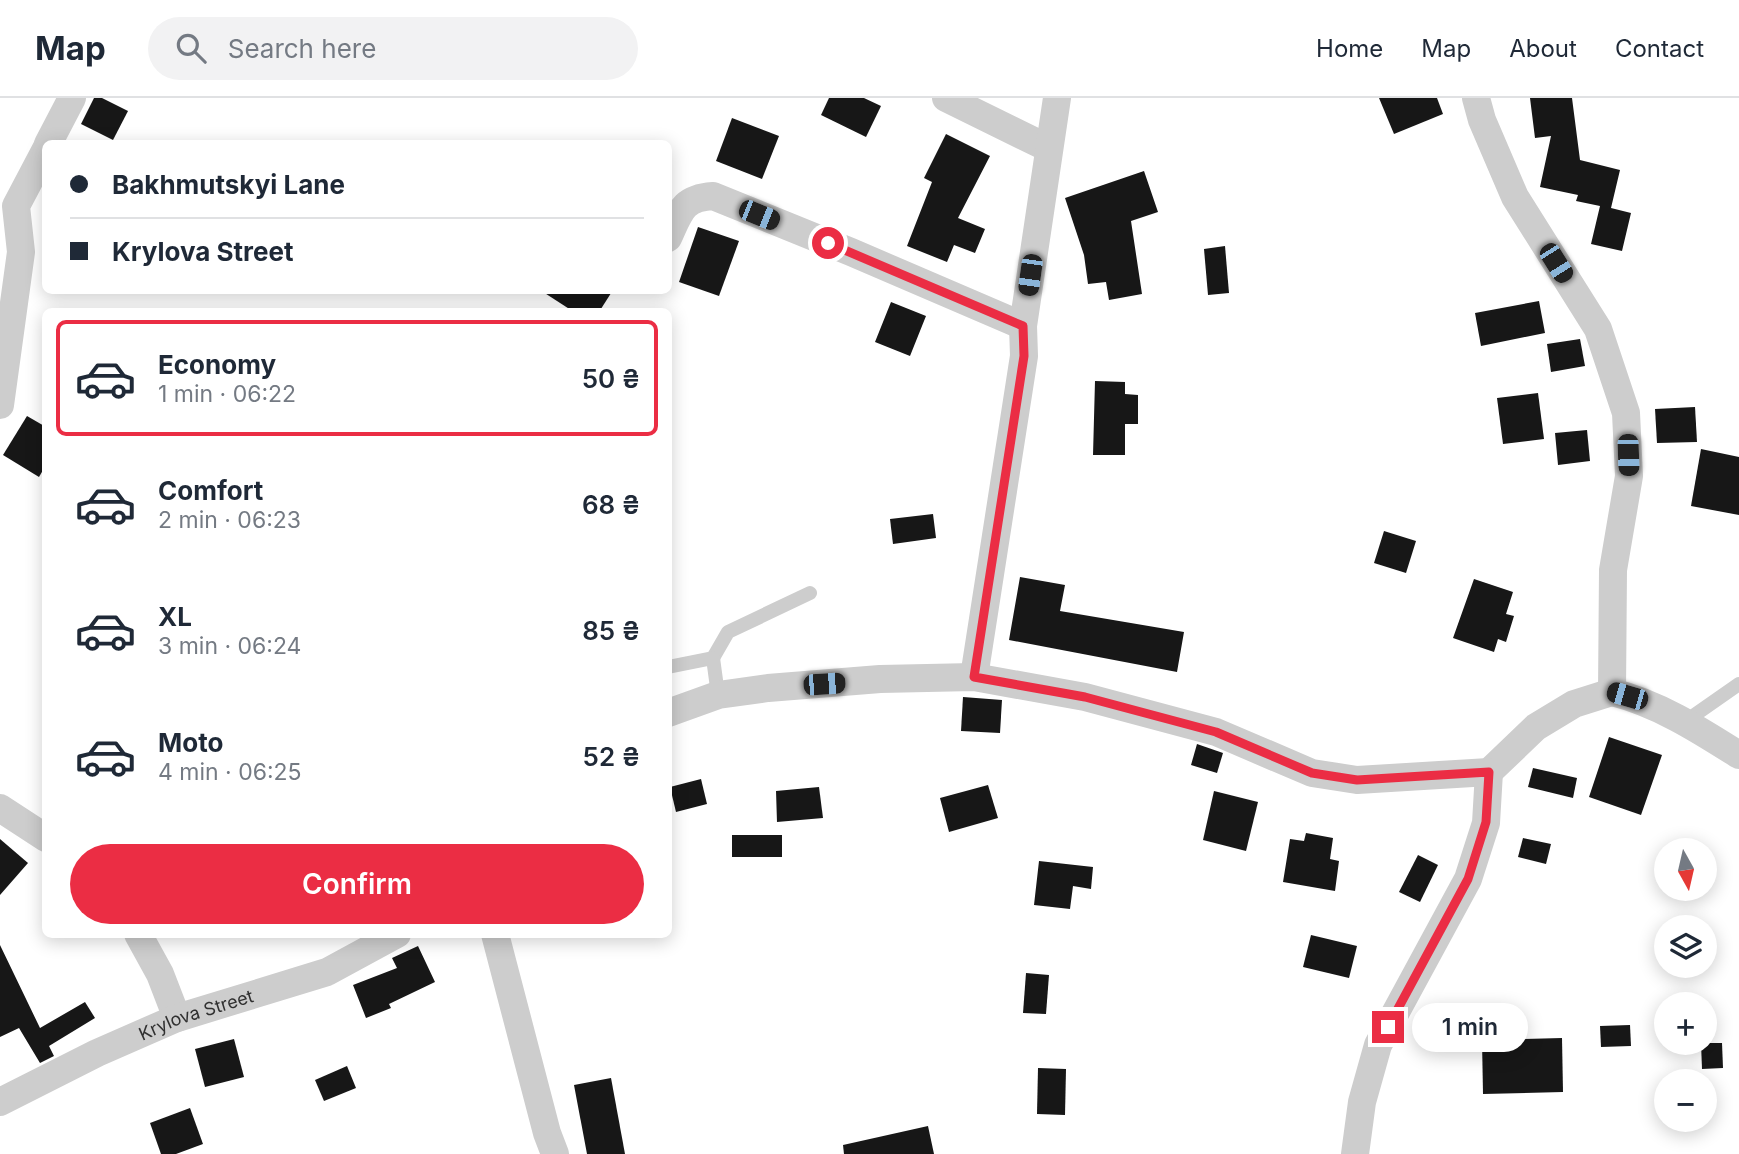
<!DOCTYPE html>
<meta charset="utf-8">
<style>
:root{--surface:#fff;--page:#f2f2f3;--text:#1f2937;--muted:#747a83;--line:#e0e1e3;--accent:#eb2d44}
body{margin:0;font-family:Inter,sans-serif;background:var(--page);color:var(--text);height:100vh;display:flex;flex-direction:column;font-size:26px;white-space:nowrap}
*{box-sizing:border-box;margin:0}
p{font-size:23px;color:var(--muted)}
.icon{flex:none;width:38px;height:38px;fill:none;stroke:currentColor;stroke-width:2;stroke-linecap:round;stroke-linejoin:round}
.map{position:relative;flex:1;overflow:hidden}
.details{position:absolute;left:42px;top:210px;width:630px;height:630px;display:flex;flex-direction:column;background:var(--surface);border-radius:10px;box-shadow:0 4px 18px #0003}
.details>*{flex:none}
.guide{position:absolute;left:42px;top:42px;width:630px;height:154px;border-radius:10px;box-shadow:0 4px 18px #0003;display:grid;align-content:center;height:154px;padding:0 28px;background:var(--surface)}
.needle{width:46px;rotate:172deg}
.tools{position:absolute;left:1654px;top:740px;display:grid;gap:14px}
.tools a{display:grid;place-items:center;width:63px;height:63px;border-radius:50%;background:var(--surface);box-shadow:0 4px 18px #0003;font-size:35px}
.end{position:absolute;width:32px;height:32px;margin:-16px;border:9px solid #eb2d44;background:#fff;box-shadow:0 0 0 4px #fff}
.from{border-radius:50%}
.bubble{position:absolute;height:49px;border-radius:24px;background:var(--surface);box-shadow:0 4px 18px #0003;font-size:23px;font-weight:600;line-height:49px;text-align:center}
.car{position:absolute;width:21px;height:42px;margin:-21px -10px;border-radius:9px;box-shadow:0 0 5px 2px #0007;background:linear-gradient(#222 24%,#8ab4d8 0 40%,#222 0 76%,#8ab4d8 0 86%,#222 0)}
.guide b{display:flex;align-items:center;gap:24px;height:66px;font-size:26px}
.guide b+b{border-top:2px solid var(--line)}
.guide i{width:18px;height:18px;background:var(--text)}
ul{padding:12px 0 0;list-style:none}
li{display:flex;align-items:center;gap:21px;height:116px;margin:0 14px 10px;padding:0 14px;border:4px solid transparent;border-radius:10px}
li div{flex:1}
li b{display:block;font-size:26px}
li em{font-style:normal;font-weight:600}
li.current{border-color:var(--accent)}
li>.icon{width:63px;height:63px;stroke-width:1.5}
.cta{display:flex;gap:14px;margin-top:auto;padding:14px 28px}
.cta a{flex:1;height:80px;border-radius:42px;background:var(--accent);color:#fff;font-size:28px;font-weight:600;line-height:80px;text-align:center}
header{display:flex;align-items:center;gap:42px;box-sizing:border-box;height:98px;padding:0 35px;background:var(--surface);border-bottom:2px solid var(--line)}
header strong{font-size:33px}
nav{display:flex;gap:38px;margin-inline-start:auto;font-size:24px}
.search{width:490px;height:63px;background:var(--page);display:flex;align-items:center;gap:18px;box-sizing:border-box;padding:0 24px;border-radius:38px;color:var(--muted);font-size:26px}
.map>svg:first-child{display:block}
.building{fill:#171717}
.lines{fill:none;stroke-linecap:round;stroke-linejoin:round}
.lane{stroke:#cdcdcd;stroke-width:14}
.street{stroke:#cdcdcd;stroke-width:28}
.route{stroke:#eb2d44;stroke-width:9}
.labels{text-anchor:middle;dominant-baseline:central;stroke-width:7;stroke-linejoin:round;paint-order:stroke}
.street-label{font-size:18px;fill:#303030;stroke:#fff}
</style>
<header>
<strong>Map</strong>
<div class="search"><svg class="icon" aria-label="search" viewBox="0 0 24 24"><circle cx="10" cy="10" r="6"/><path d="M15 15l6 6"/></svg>Search here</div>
<nav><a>Home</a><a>Map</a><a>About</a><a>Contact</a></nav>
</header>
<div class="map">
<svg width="1739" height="1056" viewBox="0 0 1739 1056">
<rect width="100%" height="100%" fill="#fff"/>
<g class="building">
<polygon points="94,0 102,0 128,13 113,42 81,26"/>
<polygon points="829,0 864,0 881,8 866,39 821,17"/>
<polygon points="1379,0 1437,0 1443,16 1394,36"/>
<polygon points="1530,0 1572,0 1580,62 1620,72 1611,110 1631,115 1622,153 1591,146 1600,108 1576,103 1578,97 1540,89 1551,38 1535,40"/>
<polygon points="732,20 779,38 762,81 716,63"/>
<polygon points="946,36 990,58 958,120 985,131 975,155 954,147 947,164 907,148 932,84 924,80"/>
<polygon points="1144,73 1158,114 1131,123 1142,196 1109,202 1106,184 1088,186 1084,157 1065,100"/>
<polygon points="698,129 739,143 719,198 679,184"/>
<polygon points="1225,148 1229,195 1208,197 1204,151"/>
<polygon points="540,192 613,192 599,214 574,214"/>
<polygon points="1539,203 1545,235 1481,248 1475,215"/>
<polygon points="891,204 926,218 910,258 875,244"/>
<polygon points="1580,241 1585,268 1551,274 1547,246"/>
<polygon points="1095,283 1125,284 1125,296 1138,297 1138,326 1125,326 1125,357 1093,357"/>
<polygon points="1538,295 1544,341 1503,346 1497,300"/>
<polygon points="1695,309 1697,344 1657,345 1655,311"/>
<polygon points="27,318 46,329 46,367 39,379 3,357"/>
<polygon points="1587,332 1590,363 1558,367 1555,335"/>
<polygon points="1701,351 1739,359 1739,417 1691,408"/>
<polygon points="933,416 936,440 893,446 890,421"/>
<polygon points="1384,433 1416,443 1406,475 1374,465"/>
<polygon points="1020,479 1065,487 1060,513 1184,534 1177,574 1009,542"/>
<polygon points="1474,481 1513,494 1506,516 1514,518 1506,544 1498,541 1494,554 1453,540"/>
<polygon points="963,599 1002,602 1000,635 961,633"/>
<polygon points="1609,639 1662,657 1641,717 1589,699"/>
<polygon points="1197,646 1223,655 1217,675 1191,667"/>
<polygon points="1533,670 1577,680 1573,700 1528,689"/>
<polygon points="701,681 707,706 676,714 670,689"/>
<polygon points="988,687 998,720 949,734 940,700"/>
<polygon points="819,689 823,720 777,724 776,693"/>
<polygon points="1214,693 1258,704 1246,753 1203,742"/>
<polygon points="1306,735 1333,740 1330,761 1339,763 1335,793 1283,784 1290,741 1304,743"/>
<rect x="732" y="737" width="50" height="22"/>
<polygon points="1523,740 1551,746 1546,766 1518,759"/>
<polygon points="0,741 28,765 0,797"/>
<polygon points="1418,757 1438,767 1420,804 1399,794"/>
<polygon points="1039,763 1093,769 1091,791 1073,788 1070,811 1034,807"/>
<polygon points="1311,837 1357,848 1349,880 1303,869"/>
<polygon points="0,847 40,930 85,904 95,920 49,948 54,958 40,965 19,930 0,939"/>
<polygon points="418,848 435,884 389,906 391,910 366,920 353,887 397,870 392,860"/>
<polygon points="1026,875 1049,877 1046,916 1023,915"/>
<polygon points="1630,927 1631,948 1601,949 1600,928"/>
<polygon points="1562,940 1563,994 1483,996 1482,942"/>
<polygon points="234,941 244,979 205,989 195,951"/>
<polygon points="1701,945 1722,945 1723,970 1702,971"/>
<polygon points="347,968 356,990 324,1003 315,982"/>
<polygon points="1038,970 1066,971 1065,1017 1037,1016"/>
<polygon points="611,980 625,1056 587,1056 574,987"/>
<polygon points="190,1010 203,1046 176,1056 161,1056 150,1025"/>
<polygon points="928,1028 934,1056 844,1056 843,1047"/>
</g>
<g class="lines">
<g class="lane">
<polyline points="713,560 728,534 810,495"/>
<polyline points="668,569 713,560 718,597"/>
<polyline points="1686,623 1739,586"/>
</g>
<g class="street">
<polyline points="946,0 1048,50"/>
<path d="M1476 0 1482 22 1515 99 1598 231 1626 315 1629 378 1613 472 1612 594C1659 606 1698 631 1739 657"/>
<polyline points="48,46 72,0"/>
<path d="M668 140C680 114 682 100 713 98L851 154 1023 228"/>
<polyline points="0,307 21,154 16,108 46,51"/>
<polyline points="974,579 1024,258 1023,228 1057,0"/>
<polyline points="668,615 718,597 768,590 880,581 974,579 1085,599 1216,634 1312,675 1357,682 1489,674"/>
<polyline points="1489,674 1536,629 1574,606 1612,594"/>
<polyline points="0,710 46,740"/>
<polyline points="138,836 160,876 177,920"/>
<polyline points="495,836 547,1035 555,1056"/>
<path id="s1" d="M0 1004 97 955 177 920 327 874 397 836"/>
<polyline points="1355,1056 1362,1004 1378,947 1468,781 1486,725 1489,674"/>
</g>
</g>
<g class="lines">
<polyline class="route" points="828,145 1023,228 1024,258 974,579 1085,599 1216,634 1312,675 1357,682 1489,674 1486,724 1468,781 1388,929"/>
</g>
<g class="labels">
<g class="street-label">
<text stroke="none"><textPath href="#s1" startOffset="215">Krylova Street</textPath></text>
</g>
</g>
</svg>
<div class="tools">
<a><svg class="needle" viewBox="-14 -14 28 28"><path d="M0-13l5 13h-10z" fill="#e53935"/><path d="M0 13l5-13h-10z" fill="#747a83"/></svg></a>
<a><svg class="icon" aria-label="layers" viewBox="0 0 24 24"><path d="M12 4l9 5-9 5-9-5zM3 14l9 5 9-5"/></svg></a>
<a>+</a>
<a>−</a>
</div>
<i class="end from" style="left:828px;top:145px"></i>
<i class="end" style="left:1388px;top:929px"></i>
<div class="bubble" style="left:1412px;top:905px;width:116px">1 min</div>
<i class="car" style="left:759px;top:117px;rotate:112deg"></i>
<i class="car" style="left:1556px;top:165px;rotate:148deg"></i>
<i class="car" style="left:1030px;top:177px;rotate:188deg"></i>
<i class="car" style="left:1628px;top:357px;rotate:178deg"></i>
<i class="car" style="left:824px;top:586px;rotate:86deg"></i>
<i class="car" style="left:1627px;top:598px;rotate:286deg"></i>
<div class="guide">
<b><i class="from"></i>Bakhmutskyi Lane</b>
<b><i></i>Krylova Street</b>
</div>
<section class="details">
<ul>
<li class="current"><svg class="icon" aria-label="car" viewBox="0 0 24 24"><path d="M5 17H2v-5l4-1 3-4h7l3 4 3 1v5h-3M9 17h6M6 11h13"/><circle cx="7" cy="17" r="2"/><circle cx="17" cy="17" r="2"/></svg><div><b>Economy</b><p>1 min · 06:22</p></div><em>50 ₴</em></li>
<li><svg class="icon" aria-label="car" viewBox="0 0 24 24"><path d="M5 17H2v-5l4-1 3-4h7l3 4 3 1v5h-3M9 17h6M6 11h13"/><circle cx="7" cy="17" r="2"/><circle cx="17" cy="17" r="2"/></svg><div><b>Comfort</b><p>2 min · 06:23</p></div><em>68 ₴</em></li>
<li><svg class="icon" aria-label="car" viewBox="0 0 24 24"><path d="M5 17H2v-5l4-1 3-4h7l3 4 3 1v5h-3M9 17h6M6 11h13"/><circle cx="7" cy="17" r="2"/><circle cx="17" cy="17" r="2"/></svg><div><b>XL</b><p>3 min · 06:24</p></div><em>85 ₴</em></li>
<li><svg class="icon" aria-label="car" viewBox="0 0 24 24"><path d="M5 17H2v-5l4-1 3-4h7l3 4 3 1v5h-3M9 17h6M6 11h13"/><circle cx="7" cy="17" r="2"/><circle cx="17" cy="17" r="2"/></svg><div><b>Moto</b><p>4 min · 06:25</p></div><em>52 ₴</em></li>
</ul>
<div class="cta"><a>Confirm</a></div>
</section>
</div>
